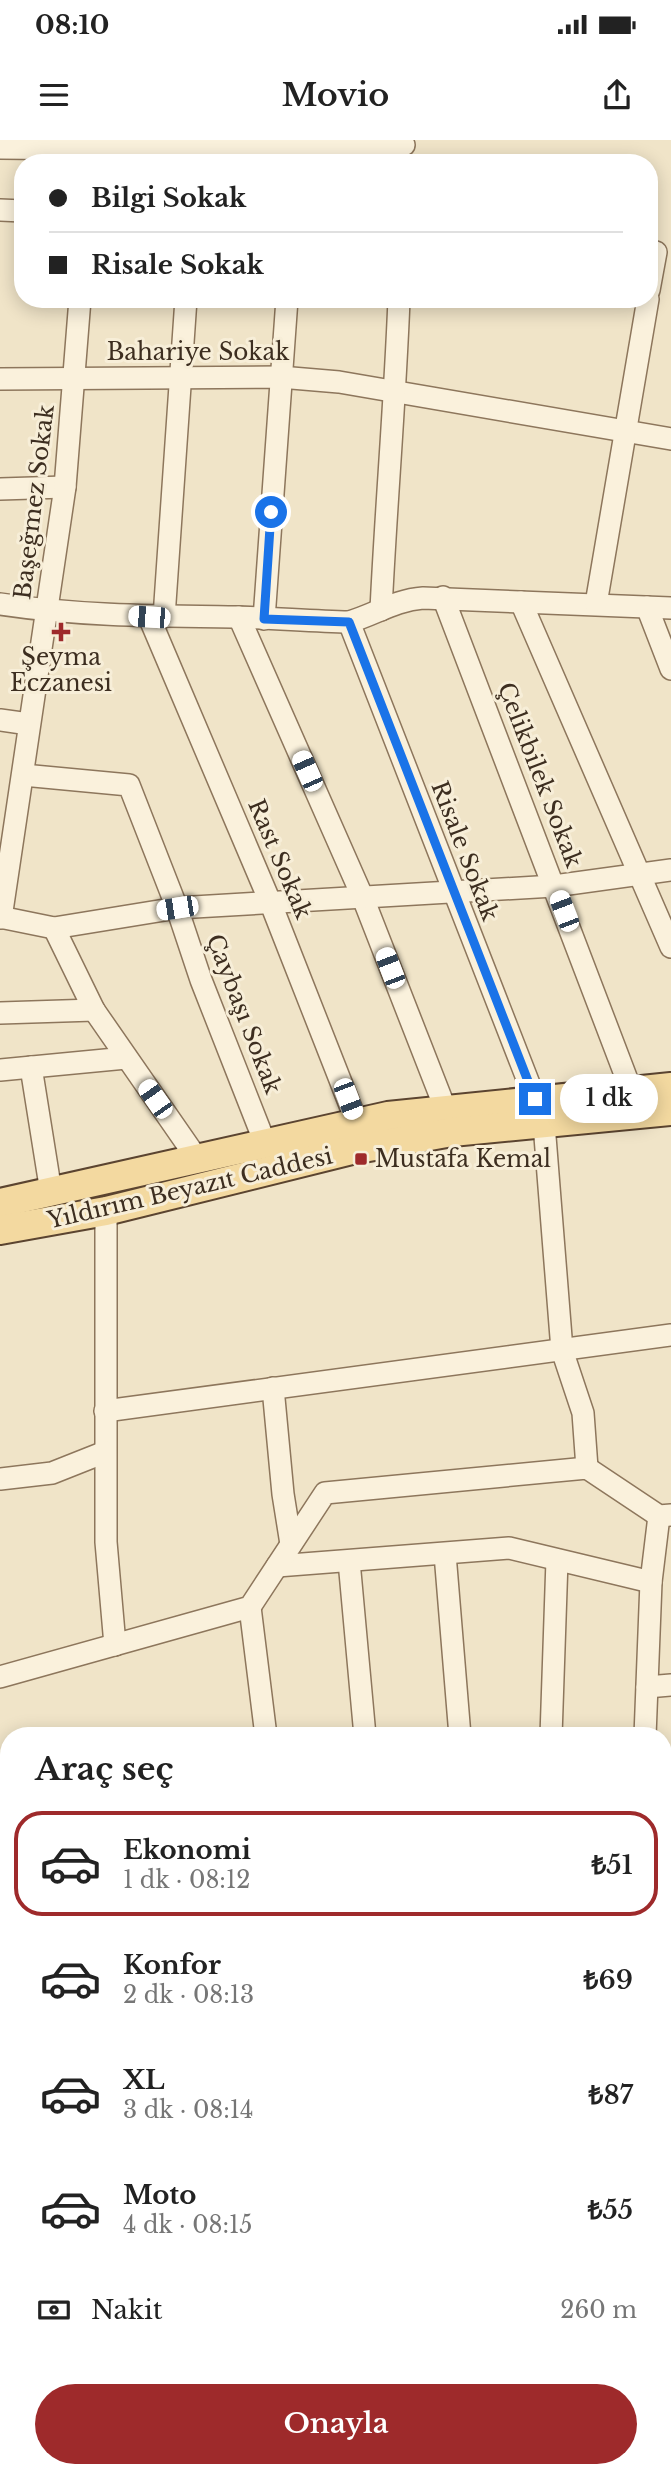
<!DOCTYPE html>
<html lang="tr">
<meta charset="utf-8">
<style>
:root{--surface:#fff;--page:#f2f2f2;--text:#222;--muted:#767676;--line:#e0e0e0;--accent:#9e2a2b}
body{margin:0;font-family:"Libre Baskerville",serif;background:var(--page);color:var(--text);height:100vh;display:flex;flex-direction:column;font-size:26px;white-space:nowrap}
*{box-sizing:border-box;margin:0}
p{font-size:23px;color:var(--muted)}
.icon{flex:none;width:38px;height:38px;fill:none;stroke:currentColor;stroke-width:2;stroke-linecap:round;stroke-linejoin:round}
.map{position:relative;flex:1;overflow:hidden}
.details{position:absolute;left:0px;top:1587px;width:672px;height:751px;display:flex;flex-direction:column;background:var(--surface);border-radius:28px 28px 0 0;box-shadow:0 4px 18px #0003}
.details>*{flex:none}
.top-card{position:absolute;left:14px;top:14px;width:644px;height:154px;border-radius:28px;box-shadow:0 4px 18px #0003;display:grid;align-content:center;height:154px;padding:0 35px;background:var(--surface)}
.end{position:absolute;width:32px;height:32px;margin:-16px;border:9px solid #1a73e8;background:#fff;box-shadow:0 0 0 4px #fff}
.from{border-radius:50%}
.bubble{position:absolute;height:49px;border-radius:24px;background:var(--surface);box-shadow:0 4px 18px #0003;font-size:23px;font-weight:600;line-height:49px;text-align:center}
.car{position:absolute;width:21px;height:42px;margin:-21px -10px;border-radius:9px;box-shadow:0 0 5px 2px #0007;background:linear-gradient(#fff 24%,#345 0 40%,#fff 0 76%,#345 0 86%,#fff 0)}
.top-card b{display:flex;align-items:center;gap:24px;height:66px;font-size:26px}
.top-card b+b{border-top:2px solid var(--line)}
.top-card i{width:18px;height:18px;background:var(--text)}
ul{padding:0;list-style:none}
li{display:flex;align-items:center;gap:21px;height:105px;margin:0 14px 10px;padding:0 21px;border:4px solid transparent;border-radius:28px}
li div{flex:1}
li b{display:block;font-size:26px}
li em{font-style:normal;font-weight:600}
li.on{border-color:var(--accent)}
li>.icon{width:63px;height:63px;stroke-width:1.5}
h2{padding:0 35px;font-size:32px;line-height:84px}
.pay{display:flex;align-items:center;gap:18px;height:77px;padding:0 35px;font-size:26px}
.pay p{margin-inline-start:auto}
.action{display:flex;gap:14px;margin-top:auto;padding:14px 35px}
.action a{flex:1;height:80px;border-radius:42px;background:var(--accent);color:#fff;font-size:28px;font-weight:600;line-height:80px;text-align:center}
.status{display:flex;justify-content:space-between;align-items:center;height:49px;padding:0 35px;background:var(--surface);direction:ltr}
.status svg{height:19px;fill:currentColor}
header{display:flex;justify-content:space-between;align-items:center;height:91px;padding:0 35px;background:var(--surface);font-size:32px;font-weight:600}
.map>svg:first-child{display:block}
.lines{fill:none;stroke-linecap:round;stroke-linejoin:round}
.minor-casing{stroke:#8d765c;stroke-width:24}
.major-casing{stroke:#5b4430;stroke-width:32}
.minor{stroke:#faf1dc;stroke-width:21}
.major{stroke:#f3d9a0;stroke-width:28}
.route{stroke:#1a73e8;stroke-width:9}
.poi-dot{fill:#9e2a2b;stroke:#f7eed8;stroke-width:2.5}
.labels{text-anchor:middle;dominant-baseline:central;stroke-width:6;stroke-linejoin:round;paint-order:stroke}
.street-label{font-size:23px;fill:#3d2e20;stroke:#f7eed8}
.poi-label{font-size:23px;fill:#3d2e20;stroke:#f7eed8}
</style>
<div class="status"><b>08:10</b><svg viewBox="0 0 49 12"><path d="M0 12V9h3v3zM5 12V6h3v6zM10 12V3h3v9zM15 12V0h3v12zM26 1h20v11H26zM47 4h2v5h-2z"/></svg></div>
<header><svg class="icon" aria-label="menu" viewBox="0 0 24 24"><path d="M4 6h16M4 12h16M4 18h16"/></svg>Movio<svg class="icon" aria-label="share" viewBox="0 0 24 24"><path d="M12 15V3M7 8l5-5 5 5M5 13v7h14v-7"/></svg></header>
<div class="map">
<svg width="671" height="2337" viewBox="0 0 671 2337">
<rect width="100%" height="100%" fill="#f0e4c8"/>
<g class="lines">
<g class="minor-casing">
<g id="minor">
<polyline points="0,8 89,9 404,5"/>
<polyline points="0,70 23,71"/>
<polyline points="649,150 656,112"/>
<polyline points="0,239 280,237 339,242 671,299"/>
<polyline points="0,349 65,347"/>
<polyline points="443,457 631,950"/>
<polyline points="521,462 671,807"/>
<path d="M0 464C79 476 157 476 236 477 273 478 311 481 349 482 374 475 395 460 423 458L671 468"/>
<polyline points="596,464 648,159"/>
<polyline points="647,467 671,529"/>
<path d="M381 470C386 366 395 263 399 159"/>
<polyline points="149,477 271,764 357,983"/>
<polyline points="164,477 186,159"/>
<polyline points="239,477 363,758 445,968"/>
<polyline points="264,479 287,159"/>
<polyline points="349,482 535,959"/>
<polyline points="0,580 29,584"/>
<polyline points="23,635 129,645 177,768 201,840 265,1003"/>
<polyline points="0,777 54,788 177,768 554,746 671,730"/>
<polyline points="1,778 65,347 80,159"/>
<polyline points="54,788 94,870 198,1020"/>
<polyline points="0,873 94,870"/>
<polyline points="31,927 51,1052"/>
<polyline points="0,930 126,918"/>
<polyline points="544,984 562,1210 583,1273 587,1328"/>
<polyline points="106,1071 106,1402 115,1505"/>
<polyline points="273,1248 283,1354 291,1404"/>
<polyline points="105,1271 671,1195"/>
<polyline points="0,1339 52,1333 105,1312"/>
<polyline points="445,1414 460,1596"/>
<polyline points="349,1421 365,1596"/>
<polyline points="277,1426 509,1408 651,1442"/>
<polyline points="250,1467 266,1596"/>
<polyline points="0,1537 250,1467 325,1353 587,1328 659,1376 671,1375"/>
<polyline points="647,1547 671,1545"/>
<polyline points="551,1596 557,1420"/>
<polyline points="645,1596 651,1442 659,1376"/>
<polyline points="0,1637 9,1635"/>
<polyline points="663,1692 671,1690"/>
<polyline points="663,1744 671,1743"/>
<polyline points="0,1826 9,1824"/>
<polyline points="663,1832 671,1831"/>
<polyline points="0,1911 9,1910"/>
<polyline points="663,1941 671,1940"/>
<polyline points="0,2009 9,2008"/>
<polyline points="663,2043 671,2044"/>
<polyline points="0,2111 9,2112"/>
<polyline points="663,2203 671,2188"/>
<polyline points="0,2290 9,2278"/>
<polyline points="467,2329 474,2337"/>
<polyline points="580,2329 602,2337"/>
<polyline points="74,2337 80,2329"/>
<polyline points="209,2337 214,2329"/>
</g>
</g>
<g class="major-casing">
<g id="major">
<polyline points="0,1063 388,976 671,947"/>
<polyline points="0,1090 106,1071 352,1010 452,992 671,971"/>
<polyline points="0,2153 9,2159"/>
<polyline points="251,2329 260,2337"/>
</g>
</g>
<use href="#minor" class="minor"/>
<use href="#major" class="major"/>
</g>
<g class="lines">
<polyline class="route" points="271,372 264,479 349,482 535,959"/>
</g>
<g class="poi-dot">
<path d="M57.5 481.5h7v7h7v7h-7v7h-7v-7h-7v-7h7z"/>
<rect x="354" y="1012" width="14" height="14" rx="3.5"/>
</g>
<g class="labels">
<g class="street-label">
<text x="198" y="212">Bahariye Sokak</text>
<text transform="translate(34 362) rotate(-83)">Başeğmez Sokak</text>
<text transform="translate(540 635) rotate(69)">Çelikbilek Sokak</text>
<text transform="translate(465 711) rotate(69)">Risale Sokak</text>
<text transform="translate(280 719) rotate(67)">Rast Sokak</text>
<text transform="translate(244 874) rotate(69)">Çaybaşı Sokak</text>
<text transform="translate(190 1048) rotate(-13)">Yıldırım Beyazıt Caddesi</text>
</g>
<g class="poi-label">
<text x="61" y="517">Şeyma<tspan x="61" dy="26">Eczanesi</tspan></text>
<text x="375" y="1019" text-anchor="start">Mustafa Kemal</text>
</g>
</g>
</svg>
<i class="end from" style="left:271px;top:372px"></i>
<i class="end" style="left:535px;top:959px"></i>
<div class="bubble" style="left:560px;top:934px;width:98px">1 dk</div>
<i class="car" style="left:149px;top:477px;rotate:274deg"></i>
<i class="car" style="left:307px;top:631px;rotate:336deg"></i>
<i class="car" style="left:177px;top:768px;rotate:261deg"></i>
<i class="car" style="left:564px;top:771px;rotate:339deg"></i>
<i class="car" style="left:390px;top:828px;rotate:339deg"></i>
<i class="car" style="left:155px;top:959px;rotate:325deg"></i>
<i class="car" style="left:348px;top:959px;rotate:159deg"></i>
<div class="top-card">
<b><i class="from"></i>Bilgi Sokak</b>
<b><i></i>Risale Sokak</b>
</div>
<section class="details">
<h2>Araç seç</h2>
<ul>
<li class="on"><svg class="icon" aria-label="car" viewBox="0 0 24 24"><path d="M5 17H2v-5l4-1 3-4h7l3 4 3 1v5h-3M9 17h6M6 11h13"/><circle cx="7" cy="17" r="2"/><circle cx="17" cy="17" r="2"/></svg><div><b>Ekonomi</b><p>1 dk · 08:12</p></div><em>₺51</em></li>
<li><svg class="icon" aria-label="car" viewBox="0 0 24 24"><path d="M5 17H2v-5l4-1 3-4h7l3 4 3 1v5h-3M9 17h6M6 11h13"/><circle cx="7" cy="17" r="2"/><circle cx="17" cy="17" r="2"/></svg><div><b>Konfor</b><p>2 dk · 08:13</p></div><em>₺69</em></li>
<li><svg class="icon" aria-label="car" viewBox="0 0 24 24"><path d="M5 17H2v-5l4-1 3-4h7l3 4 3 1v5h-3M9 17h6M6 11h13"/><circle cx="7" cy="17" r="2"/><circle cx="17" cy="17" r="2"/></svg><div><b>XL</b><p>3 dk · 08:14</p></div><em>₺87</em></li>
<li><svg class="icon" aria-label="car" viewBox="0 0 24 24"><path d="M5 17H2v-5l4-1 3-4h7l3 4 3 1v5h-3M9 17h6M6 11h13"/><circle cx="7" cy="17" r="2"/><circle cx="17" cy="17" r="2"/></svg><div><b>Moto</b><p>4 dk · 08:15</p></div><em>₺55</em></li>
</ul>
<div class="pay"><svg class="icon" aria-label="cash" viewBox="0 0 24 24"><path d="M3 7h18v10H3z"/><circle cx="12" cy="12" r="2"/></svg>Nakit<p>260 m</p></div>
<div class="action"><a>Onayla</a></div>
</section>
</div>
